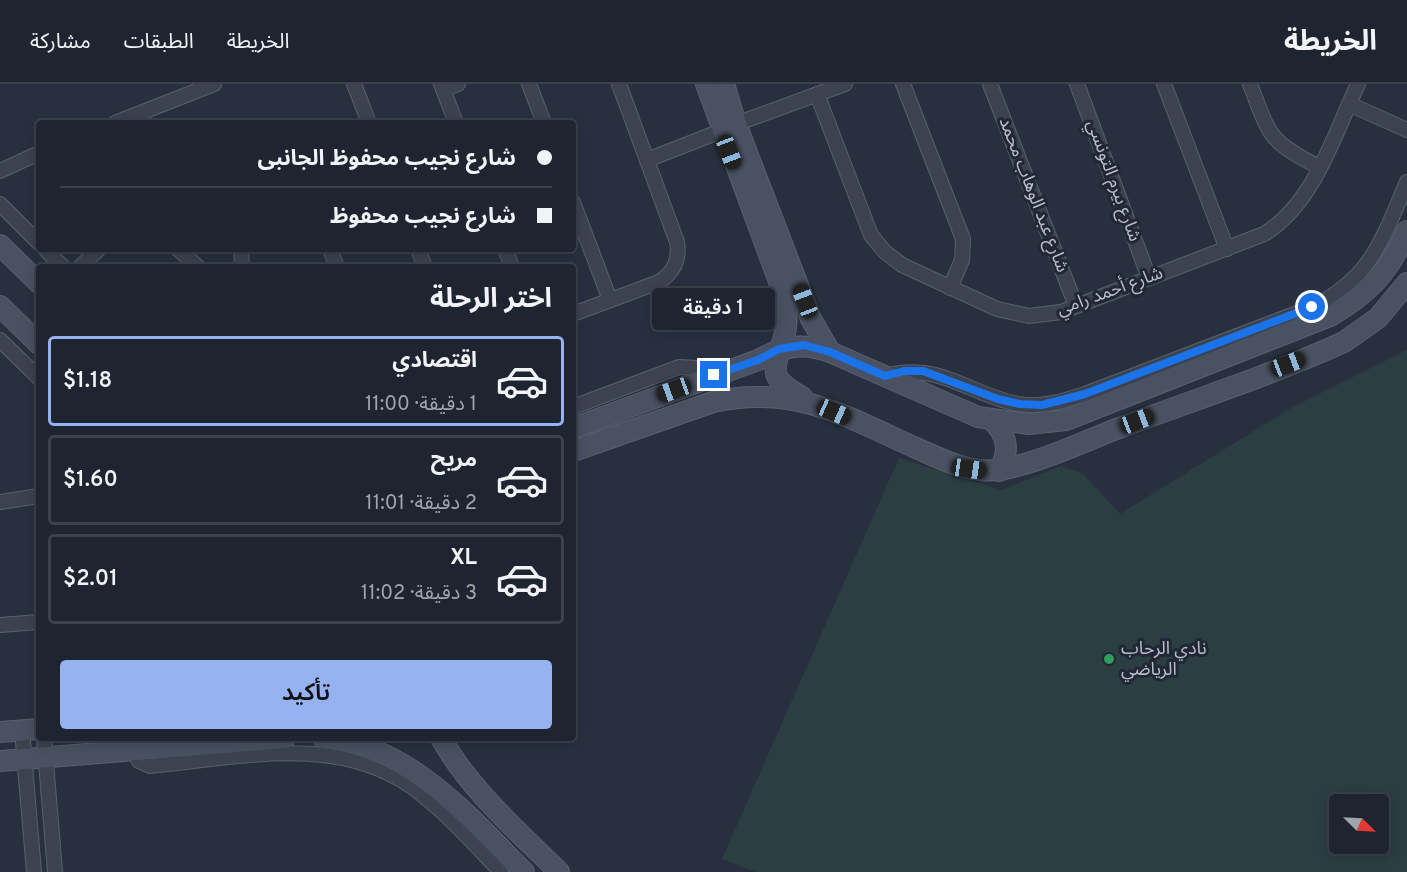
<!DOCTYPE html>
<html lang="ar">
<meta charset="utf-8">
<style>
:root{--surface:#1e2430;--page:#262c38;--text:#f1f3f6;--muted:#a1a4ab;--line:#3c414c;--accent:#97b2f1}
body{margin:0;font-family:Overpass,"Noto Sans Arabic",sans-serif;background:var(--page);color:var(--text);direction:rtl;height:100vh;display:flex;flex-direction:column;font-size:22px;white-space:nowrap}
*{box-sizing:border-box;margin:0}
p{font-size:20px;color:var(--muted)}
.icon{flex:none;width:33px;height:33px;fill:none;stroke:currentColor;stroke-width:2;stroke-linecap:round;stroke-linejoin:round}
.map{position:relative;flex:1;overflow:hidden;direction:ltr}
.panel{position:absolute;left:36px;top:180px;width:540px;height:477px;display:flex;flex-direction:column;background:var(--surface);border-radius:6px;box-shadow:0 3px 15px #0003,0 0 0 2px var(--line);direction:rtl}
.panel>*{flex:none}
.hud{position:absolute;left:36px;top:36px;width:540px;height:132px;border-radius:6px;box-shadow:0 3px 15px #0003,0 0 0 2px var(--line);direction:rtl;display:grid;align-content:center;height:132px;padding:0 24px;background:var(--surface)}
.needle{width:39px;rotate:114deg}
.buttons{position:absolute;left:1329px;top:710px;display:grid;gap:12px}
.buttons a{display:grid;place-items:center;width:60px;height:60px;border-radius:6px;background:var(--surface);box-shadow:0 3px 15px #0003,0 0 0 2px var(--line);font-size:30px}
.end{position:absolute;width:27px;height:27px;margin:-14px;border:8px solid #1a73e8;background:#fff;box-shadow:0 0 0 3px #fff}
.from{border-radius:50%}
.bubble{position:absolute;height:42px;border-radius:6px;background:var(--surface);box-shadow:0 3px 15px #0003,0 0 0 2px var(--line);font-size:20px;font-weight:600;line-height:42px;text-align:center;direction:rtl}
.car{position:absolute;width:18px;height:36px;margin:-18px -9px;border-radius:8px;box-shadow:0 0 4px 2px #0007;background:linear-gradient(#222 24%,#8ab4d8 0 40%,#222 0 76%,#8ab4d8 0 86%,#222 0)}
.hud b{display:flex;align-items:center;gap:21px;height:57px;font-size:22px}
.hud b+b{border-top:2px solid var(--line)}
.hud i{width:15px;height:15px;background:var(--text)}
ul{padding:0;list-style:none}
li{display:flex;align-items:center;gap:18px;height:90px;margin:0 12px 9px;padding:0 12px;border:3px solid var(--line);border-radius:6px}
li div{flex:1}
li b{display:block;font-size:22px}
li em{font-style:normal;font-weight:600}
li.active{border-color:var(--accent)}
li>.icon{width:54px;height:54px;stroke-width:1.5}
h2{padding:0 24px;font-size:27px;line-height:72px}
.cta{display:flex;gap:12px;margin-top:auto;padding:12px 24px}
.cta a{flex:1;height:69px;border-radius:6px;background:var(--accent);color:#111;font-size:24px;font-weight:600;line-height:69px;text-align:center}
header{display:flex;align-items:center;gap:36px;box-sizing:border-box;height:84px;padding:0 30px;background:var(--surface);border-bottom:2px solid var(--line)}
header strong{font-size:28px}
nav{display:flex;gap:33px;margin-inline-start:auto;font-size:21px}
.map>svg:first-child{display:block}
.green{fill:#2b3e42;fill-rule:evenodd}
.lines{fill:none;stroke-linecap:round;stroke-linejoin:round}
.street-casing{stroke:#5a606d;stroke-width:16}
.secondary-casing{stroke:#5a606d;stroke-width:22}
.street{stroke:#3c4250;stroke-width:14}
.secondary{stroke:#4a5162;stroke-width:20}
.route{stroke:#1a73e8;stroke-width:8}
.leisure-dot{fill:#2e9e5b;stroke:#212735;stroke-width:2}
.labels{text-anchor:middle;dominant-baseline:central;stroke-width:6;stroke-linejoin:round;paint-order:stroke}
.street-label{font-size:18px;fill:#b9beca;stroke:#212735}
.poi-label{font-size:18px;fill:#b9beca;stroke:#212735;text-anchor:start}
</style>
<header>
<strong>الخريطة</strong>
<nav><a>الخريطة</a><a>الطبقات</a><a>مشاركة</a></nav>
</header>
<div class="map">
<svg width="1407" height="788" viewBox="0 0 1407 788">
<rect width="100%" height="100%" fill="#283040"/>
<path class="green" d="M1407 266V788H756L722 775 899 374 1002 406 1061 382 1083 390 1120 430 1291 324ZM1340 720H1378V759H1340Z"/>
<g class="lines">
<g class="street-casing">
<g id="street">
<polyline points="354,0 369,39"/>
<polyline points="441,0 456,39"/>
<polyline points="529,0 544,39"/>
<polyline points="903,0 963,155 962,176 950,204"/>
<polyline points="990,0 1076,222"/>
<polyline points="1077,0 1149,194"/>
<polyline points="1164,0 1227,165"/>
<path d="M1250 0C1270 52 1268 57 1319 83"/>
<polyline points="443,5 458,0"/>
<path d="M817 10 871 151 885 168 902 181 997 225 1029 232 1061 228 1264 150C1314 120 1334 51 1358 0"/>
<polyline points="1349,20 1407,46"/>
<polyline points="115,39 214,0"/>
<polyline points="736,40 845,0"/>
<polyline points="647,76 721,47"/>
<polyline points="0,87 39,69"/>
<polyline points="573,118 610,216"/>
<polyline points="0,120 39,159"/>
<polyline points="45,165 63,183"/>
<polyline points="178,165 198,183"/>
<polyline points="241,165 242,183"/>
<polyline points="330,165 337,183"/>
<polyline points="418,165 425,183"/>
<polyline points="505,165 512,183"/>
<polyline points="80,183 99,165"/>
<path d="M573 230 659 198C674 188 680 176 677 158L619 0"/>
<polyline points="0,256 39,294"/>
<path d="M885 292C940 277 967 310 1018 320 1041 324 1064 317 1085 310L1313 223C1372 193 1382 156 1407 98"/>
<polyline points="573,323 679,283 697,284 714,291"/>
<polyline points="0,418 39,412"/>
<polyline points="0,541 39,538"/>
<polyline points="22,646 34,788"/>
<polyline points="44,654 55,788"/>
<path d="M134 666 139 677 150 682C237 674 335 649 412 703 445 727 473 759 501 788"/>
</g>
</g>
<g class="secondary-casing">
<g id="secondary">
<path d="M706 0 784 211C787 225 788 239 784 253 774 286 766 293 802 313"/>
<polyline points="724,0 736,40 811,235 830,268"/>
<polyline points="0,161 39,199"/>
<polyline points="0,222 39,260"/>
<path d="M992 336C1008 352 1010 367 999 387"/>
<path d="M573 344 758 276C784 262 802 258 830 268L978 333 1029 340 1066 336 1330 232C1369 209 1389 188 1407 147"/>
<path d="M573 367 713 318C794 300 845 332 916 364 937 373 958 384 980 386 1015 391 1084 357 1119 344 1194 316 1271 291 1344 258L1378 234 1407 199"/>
<polyline points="0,648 39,645"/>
<path d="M323 654C410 662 467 731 524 788"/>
<path d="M441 654C470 706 517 746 559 788"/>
<polyline points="0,677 285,654"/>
</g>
</g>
<use href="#street" class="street"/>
<use href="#secondary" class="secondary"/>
</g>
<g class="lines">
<polyline class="route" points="714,291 758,276 779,265 804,261 830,268 885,292 904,287 923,287 998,315 1020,320 1042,321 1085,310 1312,223"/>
</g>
<circle class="leisure-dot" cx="1109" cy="575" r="6"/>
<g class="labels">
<g class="street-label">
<text transform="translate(1113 97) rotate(70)">شارع بيرم التونسي</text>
<text transform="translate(1033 111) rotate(69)">شارع عبد الوهاب محمد</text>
<text transform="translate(1110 208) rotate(-20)">شارع أحمد رامي</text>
</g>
<g class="poi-label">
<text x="1121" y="565">نادي الرحاب<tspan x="1121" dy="21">الرياضي</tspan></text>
</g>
</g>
</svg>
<div class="buttons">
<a><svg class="needle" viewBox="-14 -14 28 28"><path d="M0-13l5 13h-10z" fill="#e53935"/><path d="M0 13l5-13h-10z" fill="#a1a4ab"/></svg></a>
</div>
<i class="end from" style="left:1312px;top:223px"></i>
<i class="end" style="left:714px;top:291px"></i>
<div class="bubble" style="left:652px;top:204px;width:123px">1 دقيقة</div>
<i class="car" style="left:729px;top:68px;rotate:159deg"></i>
<i class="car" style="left:805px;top:217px;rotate:339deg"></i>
<i class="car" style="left:1288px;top:280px;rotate:69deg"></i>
<i class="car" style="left:674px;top:306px;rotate:250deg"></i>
<i class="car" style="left:834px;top:328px;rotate:114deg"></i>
<i class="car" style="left:1137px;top:337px;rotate:69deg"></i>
<i class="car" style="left:969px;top:385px;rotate:98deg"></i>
<div class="hud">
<b><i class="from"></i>شارع نجيب محفوظ الجانبى</b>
<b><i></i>شارع نجيب محفوظ</b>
</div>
<section class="panel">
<h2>اختر الرحلة</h2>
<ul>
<li class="active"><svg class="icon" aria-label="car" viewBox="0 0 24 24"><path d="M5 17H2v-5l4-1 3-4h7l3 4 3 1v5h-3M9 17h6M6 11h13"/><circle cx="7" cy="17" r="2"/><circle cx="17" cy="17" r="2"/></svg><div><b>اقتصادي</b><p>1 دقيقة · 11:00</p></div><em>$1.18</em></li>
<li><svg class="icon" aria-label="car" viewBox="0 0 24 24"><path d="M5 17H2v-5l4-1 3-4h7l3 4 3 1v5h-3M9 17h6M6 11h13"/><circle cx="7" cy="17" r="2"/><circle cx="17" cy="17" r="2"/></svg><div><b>مريح</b><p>2 دقيقة · 11:01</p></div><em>$1.60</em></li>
<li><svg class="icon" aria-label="car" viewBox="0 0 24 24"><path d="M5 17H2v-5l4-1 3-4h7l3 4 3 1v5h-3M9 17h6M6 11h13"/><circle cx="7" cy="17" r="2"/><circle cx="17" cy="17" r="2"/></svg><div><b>XL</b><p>3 دقيقة · 11:02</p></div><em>$2.01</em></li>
</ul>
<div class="cta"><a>تأكيد</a></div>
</section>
</div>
